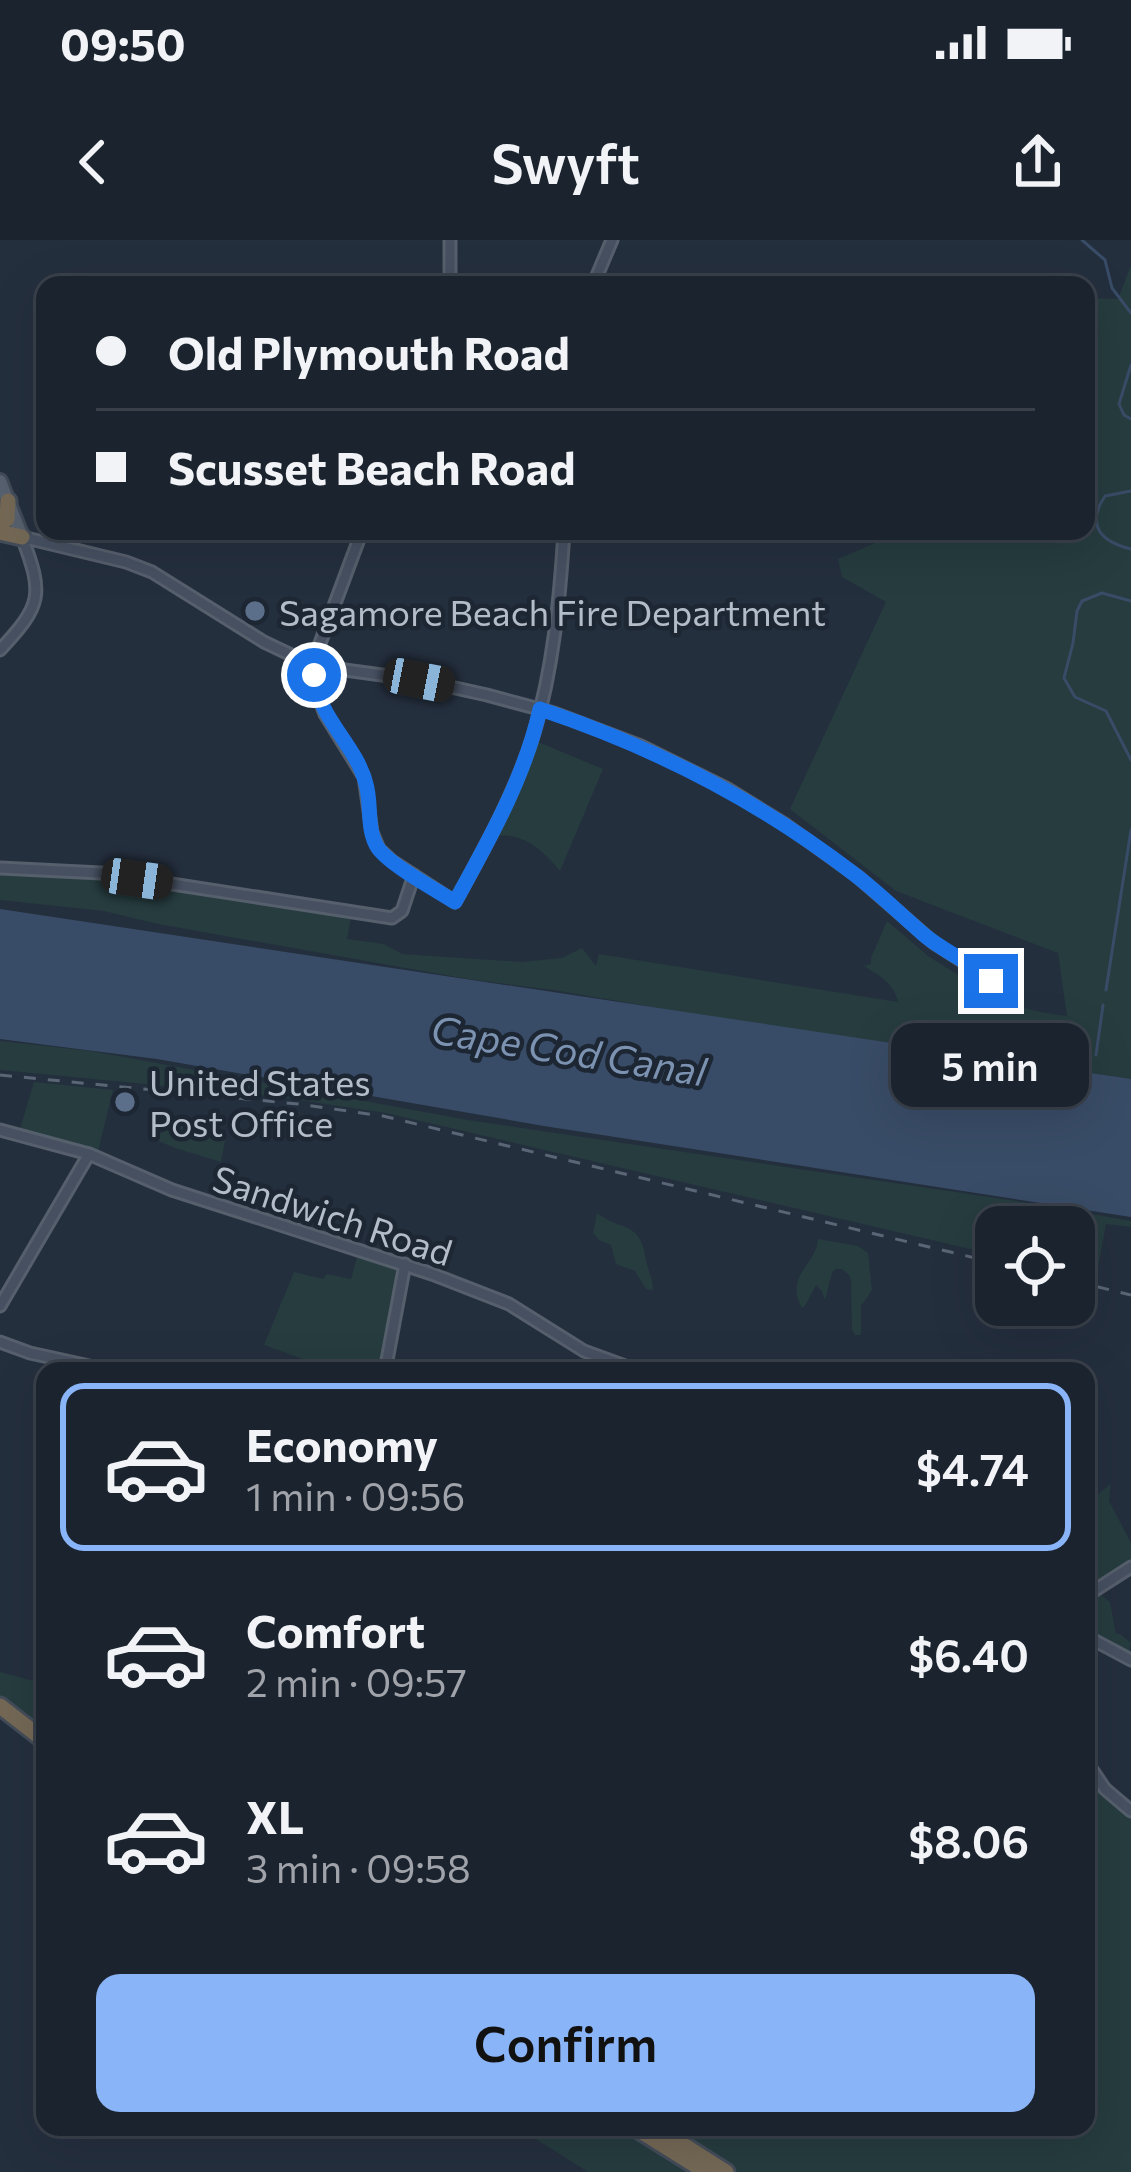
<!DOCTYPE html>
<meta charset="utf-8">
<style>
:root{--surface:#1b232e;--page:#242b36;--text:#f1f3f6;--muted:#a0a4aa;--line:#39404a;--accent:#8ab4f8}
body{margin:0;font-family:Commissioner,sans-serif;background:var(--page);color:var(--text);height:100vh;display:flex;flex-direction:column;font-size:45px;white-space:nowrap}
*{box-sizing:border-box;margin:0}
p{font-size:39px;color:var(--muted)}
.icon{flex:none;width:66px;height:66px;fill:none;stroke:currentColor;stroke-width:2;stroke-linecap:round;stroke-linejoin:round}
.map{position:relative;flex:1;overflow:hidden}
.side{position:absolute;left:36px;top:1122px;width:1059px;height:774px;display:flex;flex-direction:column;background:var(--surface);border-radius:24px;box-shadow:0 12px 48px #0002,0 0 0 3px var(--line)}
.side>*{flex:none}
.top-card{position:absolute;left:36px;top:36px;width:1059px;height:264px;border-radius:24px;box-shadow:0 12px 48px #0002,0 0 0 3px var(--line);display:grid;align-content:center;height:264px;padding:0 60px;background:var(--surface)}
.buttons{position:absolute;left:975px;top:966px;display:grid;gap:24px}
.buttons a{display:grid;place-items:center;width:120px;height:120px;border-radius:24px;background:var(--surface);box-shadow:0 12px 48px #0002,0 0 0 3px var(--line);font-size:60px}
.end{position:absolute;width:54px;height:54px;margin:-27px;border:15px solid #1a73e8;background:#fff;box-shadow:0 0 0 6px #fff}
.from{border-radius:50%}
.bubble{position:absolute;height:84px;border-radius:24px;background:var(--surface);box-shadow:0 12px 48px #0002,0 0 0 3px var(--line);font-size:39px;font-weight:600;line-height:84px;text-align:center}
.car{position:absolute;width:36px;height:72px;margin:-36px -18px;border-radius:15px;box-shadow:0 0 9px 3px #0007;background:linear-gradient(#222 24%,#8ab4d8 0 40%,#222 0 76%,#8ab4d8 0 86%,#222 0)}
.top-card b{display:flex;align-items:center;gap:42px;height:114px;font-size:45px}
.top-card b+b{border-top:3px solid var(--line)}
.top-card i{width:30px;height:30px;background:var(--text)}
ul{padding:21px 0 0;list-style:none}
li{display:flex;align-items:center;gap:36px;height:168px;margin:0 24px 18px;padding:0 36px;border:6px solid transparent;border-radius:24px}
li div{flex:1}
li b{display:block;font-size:45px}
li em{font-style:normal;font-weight:600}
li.current{border-color:var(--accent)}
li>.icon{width:108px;height:108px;stroke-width:1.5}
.cta{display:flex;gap:24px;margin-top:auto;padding:24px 60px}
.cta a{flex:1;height:138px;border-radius:24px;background:var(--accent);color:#111;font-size:48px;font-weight:600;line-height:138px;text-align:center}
.status{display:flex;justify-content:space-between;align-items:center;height:84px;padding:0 60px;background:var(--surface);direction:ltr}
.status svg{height:33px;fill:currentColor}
header{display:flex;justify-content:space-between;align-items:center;height:156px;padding:0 60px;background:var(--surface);font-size:54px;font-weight:600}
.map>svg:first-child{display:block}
.green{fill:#263c3f}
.water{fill:#394c67}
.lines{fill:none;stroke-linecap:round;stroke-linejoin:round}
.stream{stroke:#394c67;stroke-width:3}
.secondary-casing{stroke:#565f6c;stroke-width:15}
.primary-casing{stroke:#414a57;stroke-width:18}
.highway-casing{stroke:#434c59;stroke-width:21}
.secondary{stroke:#465061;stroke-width:9}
.primary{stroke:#56606e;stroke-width:12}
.highway{stroke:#746855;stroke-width:15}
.rail{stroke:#5a6575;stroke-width:3;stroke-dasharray:12 12;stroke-linecap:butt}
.route{stroke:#1a73e8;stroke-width:15}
.service-dot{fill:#5c6f8a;stroke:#1d2633;stroke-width:4.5}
.labels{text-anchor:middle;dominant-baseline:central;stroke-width:9;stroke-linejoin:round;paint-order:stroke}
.poi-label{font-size:36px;fill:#b4bcc9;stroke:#1d2633;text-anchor:start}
.street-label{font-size:36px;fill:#b4bcc9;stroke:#1d2633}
.water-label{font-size:39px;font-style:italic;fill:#7c92b1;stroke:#1d2633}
</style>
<div class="status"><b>09:50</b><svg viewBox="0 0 49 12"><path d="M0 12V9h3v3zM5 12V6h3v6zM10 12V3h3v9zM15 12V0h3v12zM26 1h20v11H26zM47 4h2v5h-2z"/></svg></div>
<header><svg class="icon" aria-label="back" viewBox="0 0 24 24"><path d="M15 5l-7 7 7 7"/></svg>Swyft<svg class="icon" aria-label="share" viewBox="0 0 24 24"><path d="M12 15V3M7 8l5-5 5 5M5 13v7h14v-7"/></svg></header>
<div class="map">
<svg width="1131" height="1932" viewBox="0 0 1131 1932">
<rect width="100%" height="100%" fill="#242f3e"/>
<g class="green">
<path d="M1131 25V839L711 777 553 750 468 739 158 684 104 671 0 660V631L91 639 351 677 347 699 384 704 402 714 522 722 562 718 582 708 596 726 599 714 898 762C894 743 880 736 864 726L871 724V718L887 681 928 716 968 741 966 745C998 763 1031 772 1067 776L1058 713 896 651 790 569 886 362 842 337 838 319 903 291H1086V58L1118 59Z"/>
<path d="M538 502 603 529 560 631C543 610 523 592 496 596Z"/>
<polygon points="0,801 91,811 468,880 1036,964 1131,981 1131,987 1106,984 1096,1039 1074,1033 1074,987 996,987 996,1015 386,873 279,857 0,830"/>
<polygon points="34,842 113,850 98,911 20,889"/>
<polygon points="173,883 226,896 221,922 175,908 149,897 151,893 162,893"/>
<path d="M597 973C624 993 640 980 646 1020 648 1031 653 1039 653 1050L646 1049 635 1031 616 1024 611 1005 599 1000 593 993Z"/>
<path d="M818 999 858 1006 868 1013 872 1050 861 1066V1095H855L852 1090 851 1042 850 1036 842 1029H835L832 1033 825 1060 822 1051 816 1045 805 1066 802 1068C784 1035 816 1026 818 999Z"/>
<polygon points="358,1014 398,1027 380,1131 336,1131 264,1105 294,1032 323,1039 327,1034 351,1039"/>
<polygon points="1111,1244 1109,1261 1131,1303 1131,1324 1086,1353 1086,1263"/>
<polygon points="1097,1352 1110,1362 1116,1394 1120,1394 1131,1403 1128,1415 1086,1392 1086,1359"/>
<polygon points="0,1432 45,1444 45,1494 0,1459"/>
<polygon points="1086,1530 1103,1553 1131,1575 1131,1932 738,1932 667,1887 1086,1887"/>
<polygon points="517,1887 625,1887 696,1932 588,1932"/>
</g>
<polygon class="water" points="0,669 1131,839 1131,977 544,886 157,819 0,799"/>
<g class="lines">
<g class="stream">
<polyline points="1082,0 1105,20 1112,48 1131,73"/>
<polyline points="1131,125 1119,164 1124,175 1131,179"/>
<path d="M1131 251 1105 256C1085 286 1102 302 1131 309"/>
<polyline points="1131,361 1102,353 1082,361 1077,371 1073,403 1064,438 1075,457 1106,471 1131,520"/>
<polyline points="1106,750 1131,590"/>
<polyline points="1096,815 1103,765"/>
</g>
<g class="secondary-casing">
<g id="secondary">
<polyline points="450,45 450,0"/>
<polyline points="593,45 612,0"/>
<path d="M362 291 316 414 317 453 325 474 364 537 372 592 379 609 392 621 455 662C484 609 516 552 534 493 553 429 560 358 564 291"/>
<polyline points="22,297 126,322 152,332 264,402 306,422 330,428 419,440 487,455 554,473 641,506 726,548 786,585 857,636 934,703 989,738"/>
<path d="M0 410C42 365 44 355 22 297"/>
<polyline points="0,628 101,633 392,678 402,671 414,635"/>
<circle cx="999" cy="732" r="11"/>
<polyline points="0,890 89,914 172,950 432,1034 509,1064 584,1111 639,1131"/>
<polyline points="0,1066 89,914"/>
<polyline points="0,1102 30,1113 112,1131"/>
<polyline points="385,1131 405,1024"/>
<polyline points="1086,1356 1131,1327"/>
<polyline points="1086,1396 1131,1420"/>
<polyline points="1086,1521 1105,1549 1131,1571"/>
</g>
</g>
<g class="primary-casing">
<polyline id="primary" points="0,241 22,297"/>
</g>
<g class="highway-casing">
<g id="highway">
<polyline points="0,284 7,279 8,261"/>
<polyline points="0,292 22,297"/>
<polyline points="0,1466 45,1501"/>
<polyline points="634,1887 706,1932"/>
<polyline points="655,1887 726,1932"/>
</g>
</g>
<use href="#secondary" class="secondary"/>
<use href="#primary" class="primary"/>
<use href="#highway" class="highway"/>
<g class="rail">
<polyline points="0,835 298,864 383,876 996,1023"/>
<polyline points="1074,1041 1131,1055"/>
</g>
</g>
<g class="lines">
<path class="route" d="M314 435C318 479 356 504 366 544 372 565 366 590 378 608 390 625 436 650 455 662 488 602 525 537 540 469 654 507 758 560 854 634 878 652 900 674 923 694 944 712 971 722 991 741"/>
</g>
<g class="service-dot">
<circle cx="255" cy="371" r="12"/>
<circle cx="125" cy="862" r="12"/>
</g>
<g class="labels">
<g class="poi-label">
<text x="279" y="371">Sagamore Beach Fire Department</text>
<text x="149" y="841">United States<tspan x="149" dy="41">Post Office</tspan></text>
</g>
<g class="street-label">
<text transform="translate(333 974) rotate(18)">Sandwich Road</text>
</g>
<g class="water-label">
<text transform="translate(569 809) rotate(9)">Cape Cod Canal</text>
</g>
</g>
</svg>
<div class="buttons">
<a><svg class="icon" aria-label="locate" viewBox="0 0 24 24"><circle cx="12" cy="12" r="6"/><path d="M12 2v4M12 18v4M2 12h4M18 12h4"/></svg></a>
</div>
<i class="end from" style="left:314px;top:435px"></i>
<i class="end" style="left:991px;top:741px"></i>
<div class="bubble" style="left:891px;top:783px;width:198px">5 min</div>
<i class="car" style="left:419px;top:440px;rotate:101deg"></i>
<i class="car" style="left:137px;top:639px;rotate:98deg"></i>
<div class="top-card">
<b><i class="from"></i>Old Plymouth Road</b>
<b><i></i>Scusset Beach Road</b>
</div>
<section class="side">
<ul>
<li class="current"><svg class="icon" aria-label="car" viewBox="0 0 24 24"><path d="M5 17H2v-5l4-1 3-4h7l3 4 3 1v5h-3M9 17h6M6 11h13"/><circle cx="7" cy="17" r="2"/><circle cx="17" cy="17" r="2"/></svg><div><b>Economy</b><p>1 min · 09:56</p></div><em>$4.74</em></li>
<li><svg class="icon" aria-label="car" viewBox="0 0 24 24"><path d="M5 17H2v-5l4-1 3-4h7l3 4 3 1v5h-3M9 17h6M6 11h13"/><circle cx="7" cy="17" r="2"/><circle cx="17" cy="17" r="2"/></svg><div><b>Comfort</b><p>2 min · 09:57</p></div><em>$6.40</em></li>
<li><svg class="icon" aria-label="car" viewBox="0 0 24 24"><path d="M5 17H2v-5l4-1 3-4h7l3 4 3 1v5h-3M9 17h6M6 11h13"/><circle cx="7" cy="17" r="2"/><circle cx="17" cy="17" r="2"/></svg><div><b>XL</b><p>3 min · 09:58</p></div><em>$8.06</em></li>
</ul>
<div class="cta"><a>Confirm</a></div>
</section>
</div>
